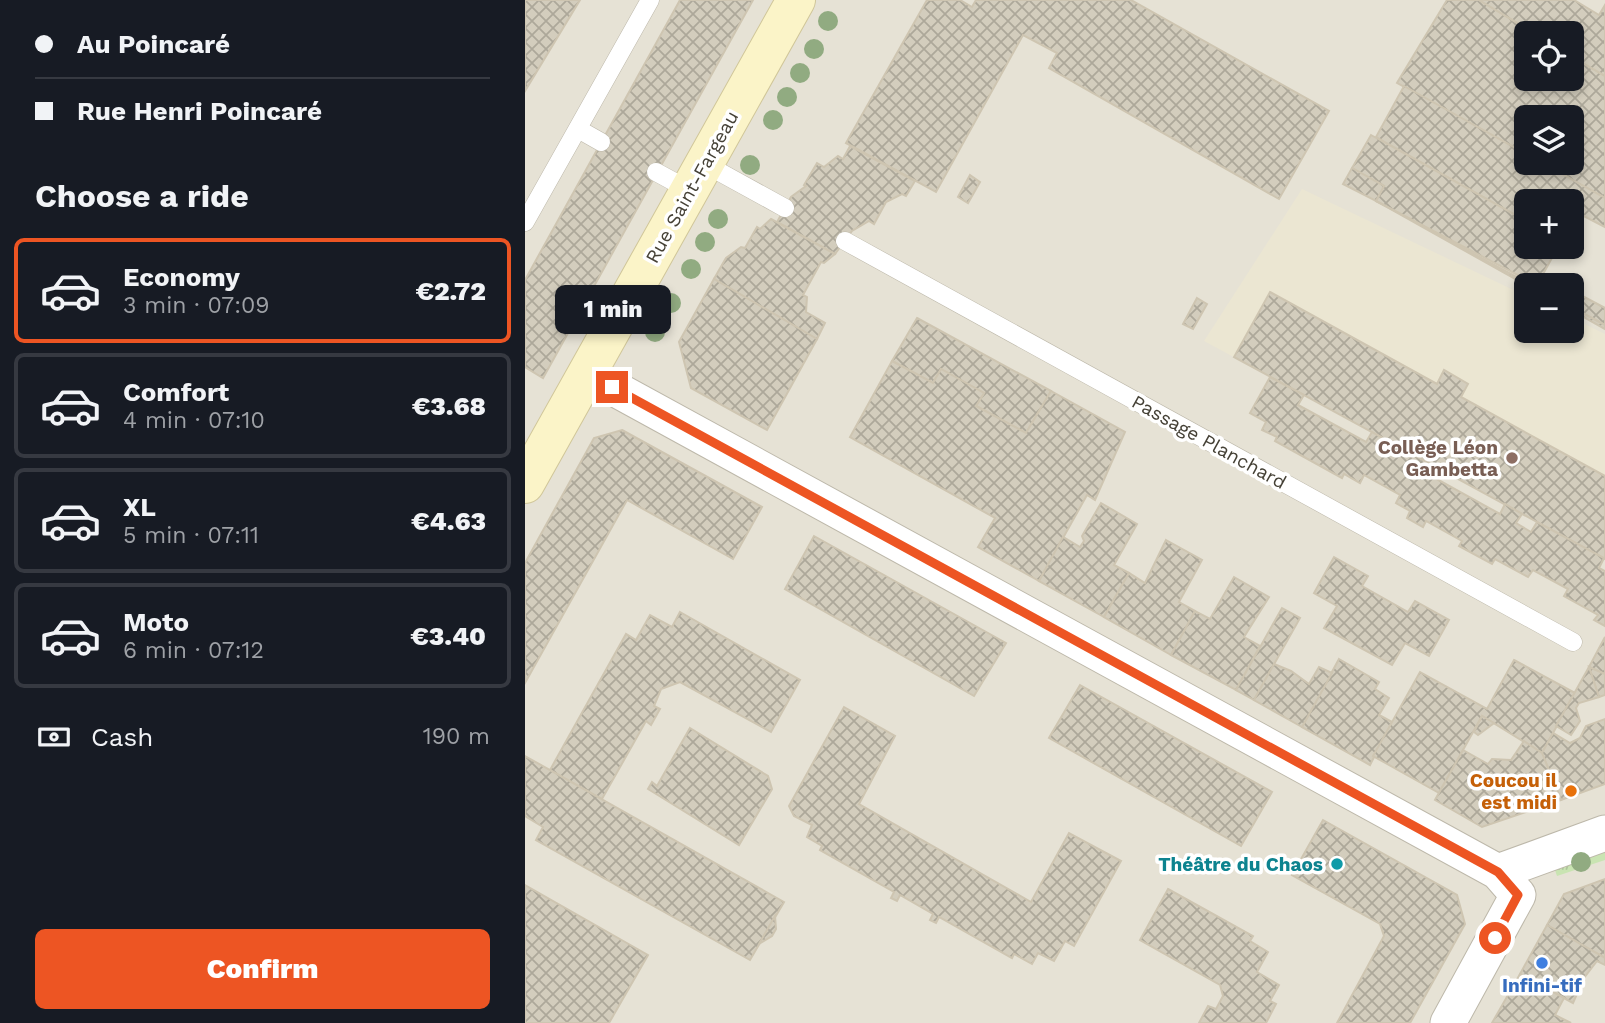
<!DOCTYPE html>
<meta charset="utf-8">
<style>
:root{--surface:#171b24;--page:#242831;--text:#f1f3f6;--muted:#9ea1a6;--line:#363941;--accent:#ed5523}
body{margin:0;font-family:"Work Sans",sans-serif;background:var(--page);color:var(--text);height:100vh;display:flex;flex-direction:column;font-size:26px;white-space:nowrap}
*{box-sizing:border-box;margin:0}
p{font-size:23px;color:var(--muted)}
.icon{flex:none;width:38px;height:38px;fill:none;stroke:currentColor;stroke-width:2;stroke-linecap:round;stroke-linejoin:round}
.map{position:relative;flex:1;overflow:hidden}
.drawer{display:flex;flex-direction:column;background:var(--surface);width:525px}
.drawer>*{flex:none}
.top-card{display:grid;align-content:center;height:154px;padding:0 35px;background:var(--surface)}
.tools{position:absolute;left:989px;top:21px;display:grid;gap:14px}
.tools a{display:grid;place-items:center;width:70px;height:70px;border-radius:10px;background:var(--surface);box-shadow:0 4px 10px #0003;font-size:35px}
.end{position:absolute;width:32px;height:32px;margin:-16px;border:9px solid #ed5523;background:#fff;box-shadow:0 0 0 4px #fff}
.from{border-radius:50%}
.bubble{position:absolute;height:49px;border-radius:10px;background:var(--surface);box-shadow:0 4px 10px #0003;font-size:23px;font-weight:800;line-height:49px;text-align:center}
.top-card b{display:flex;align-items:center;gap:24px;height:66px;font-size:26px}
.top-card b+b{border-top:2px solid var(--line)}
.top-card i{width:18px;height:18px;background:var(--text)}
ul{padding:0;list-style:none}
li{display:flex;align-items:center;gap:21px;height:105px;margin:0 14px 10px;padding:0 21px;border:4px solid var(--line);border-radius:10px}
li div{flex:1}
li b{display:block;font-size:26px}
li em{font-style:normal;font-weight:800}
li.active{border-color:var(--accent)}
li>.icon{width:63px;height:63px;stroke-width:1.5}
h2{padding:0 35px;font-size:32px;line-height:84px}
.pay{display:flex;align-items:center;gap:18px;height:77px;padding:0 35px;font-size:26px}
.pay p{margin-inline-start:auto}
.cta{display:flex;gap:14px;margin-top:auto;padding:14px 35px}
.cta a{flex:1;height:80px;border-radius:10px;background:var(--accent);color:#fff;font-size:28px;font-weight:800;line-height:80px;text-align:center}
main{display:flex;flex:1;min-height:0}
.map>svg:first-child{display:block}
.residential{fill:#e6e2d5;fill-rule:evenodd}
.education{fill:#ebe6d2}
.grass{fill:url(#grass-tufts)}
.building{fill:url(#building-cross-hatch);stroke:#cec5b1;stroke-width:2}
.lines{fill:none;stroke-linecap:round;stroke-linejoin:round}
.lane-casing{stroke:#bdb8aa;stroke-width:19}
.street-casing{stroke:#bdb8aa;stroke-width:37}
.secondary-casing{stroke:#d0c699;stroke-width:40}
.lane{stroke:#fff;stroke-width:18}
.street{stroke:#fff;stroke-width:35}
.secondary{stroke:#fbf4c8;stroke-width:38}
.tree{fill:#91ab81}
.route{stroke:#ed5523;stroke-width:9}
.education-dot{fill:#8d6e63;stroke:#fff;stroke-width:2.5}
.food-dot{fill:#e8710a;stroke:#fff;stroke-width:2.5}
.culture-dot{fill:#0f9aa8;stroke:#fff;stroke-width:2.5}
.shop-dot{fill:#3f7fe0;stroke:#fff;stroke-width:2.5}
.labels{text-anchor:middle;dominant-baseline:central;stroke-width:7;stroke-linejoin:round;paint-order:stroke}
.street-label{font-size:19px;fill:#454136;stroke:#fff}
.education-label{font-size:19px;font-weight:bold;fill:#785e54;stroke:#fff;text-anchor:end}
.food-label{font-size:19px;font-weight:bold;fill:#c56008;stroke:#fff;text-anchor:end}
.culture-label{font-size:19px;font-weight:bold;fill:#0d838f;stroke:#fff;text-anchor:end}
.shop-label{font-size:19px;font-weight:bold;fill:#366cbe;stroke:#fff}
</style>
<main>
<section class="drawer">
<div class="top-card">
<b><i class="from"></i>Au Poincaré</b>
<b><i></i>Rue Henri Poincaré</b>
</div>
<h2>Choose a ride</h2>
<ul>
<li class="active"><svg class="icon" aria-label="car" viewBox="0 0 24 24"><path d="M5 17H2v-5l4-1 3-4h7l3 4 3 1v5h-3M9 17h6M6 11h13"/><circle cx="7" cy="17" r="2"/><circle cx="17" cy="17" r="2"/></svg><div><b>Economy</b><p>3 min · 07:09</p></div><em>€2.72</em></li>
<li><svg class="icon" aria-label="car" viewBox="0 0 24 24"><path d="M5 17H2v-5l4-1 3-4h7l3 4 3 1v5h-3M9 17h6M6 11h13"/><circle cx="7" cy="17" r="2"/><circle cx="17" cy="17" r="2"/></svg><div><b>Comfort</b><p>4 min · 07:10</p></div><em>€3.68</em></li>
<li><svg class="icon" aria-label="car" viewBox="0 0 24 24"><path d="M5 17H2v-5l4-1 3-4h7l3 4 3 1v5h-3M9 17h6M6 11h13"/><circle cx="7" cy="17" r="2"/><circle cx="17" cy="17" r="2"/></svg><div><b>XL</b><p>5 min · 07:11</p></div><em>€4.63</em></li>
<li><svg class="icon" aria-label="car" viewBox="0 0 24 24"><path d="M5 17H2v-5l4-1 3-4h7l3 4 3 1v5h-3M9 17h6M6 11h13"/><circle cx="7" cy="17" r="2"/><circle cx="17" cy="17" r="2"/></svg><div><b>Moto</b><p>6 min · 07:12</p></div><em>€3.40</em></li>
</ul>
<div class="pay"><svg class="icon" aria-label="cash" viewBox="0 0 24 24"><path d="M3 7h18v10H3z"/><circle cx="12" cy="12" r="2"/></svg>Cash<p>190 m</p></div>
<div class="cta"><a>Confirm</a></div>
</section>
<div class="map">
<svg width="1080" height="1023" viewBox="0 0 1080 1023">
<defs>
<pattern id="grass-tufts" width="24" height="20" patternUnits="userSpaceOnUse" patternTransform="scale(1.75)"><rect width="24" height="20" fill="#c9e4b2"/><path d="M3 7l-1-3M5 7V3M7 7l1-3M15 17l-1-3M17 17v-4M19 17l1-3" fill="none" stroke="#aec59a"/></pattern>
<pattern id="building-cross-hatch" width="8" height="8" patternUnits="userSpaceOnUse" patternTransform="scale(1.75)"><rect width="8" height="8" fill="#d3cdbd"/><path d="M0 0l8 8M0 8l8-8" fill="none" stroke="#ada89a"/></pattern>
</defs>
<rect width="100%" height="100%" fill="#f2f0e7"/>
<path class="residential" d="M0 0H1080V1023H0ZM1001 33H1046V79H1001ZM1001 117H1046V163H1001ZM1001 201H1046V247H1001ZM1001 285H1046V331H1001Z"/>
<polygon class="education" points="777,189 1001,296 1001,331 1046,331 1047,318 1080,334 1080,558 679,341"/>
<polygon class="grass" points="1080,839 1080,860 1032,876 1026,858"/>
<g class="building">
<polygon points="0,0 55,0 0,91"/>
<polygon points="155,0 228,0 18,378 0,367 0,280"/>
<polygon points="402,0 435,0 447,7 451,0 606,0 804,111 754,199 524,68 532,53 498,35 411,192 321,143"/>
<polygon points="922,0 954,0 1009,33 1001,33 1001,79 1046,79 1046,56 1080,76 1080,198 1017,163 1046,163 1046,117 1001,117 1001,154 872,83"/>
<polygon points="954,0 1049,0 1074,15 1080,5 1080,76 1046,56 1046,33 1009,33"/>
<polygon points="879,86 1001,154 1001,163 1017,163 1080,198 1080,227 1053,213 1046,224 1046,201 1001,201 1001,221 851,137"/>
<polygon points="846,135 1001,221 1001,247 1033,247 1012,285 851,201 859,186 827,168"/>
<polygon points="325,146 390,181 381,196 377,194 361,202 349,224 344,221 327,231 310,254 252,222 266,197 281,186 279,185 292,163 299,167 313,156 318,159"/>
<polygon points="827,168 859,186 851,201 818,184"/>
<polygon points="445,175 455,182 443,203 433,197"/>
<polygon points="851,201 999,281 1007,285 1001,285"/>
<polygon points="246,219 310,254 299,263 296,262 278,295 282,297 281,312 300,323 292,339 189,279 201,258 216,247 220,248 232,227 235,229"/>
<polygon points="1018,275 1037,285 1012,285"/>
<polygon points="189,279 292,339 242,430 166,388 154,342"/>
<polygon points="1046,290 1080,308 1080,325 1046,307"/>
<polygon points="745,292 912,384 919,370 943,384 936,397 1080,476 1080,559 709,357"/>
<polygon points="672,298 682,304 668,329 658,324"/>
<polygon points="1046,307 1080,325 1080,329 1046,310"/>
<polygon points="392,318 526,391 501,433 451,406 459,393 416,369 408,383 367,361"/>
<polygon points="367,361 408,383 416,369 459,393 451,406 501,433 526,391 600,432 570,500 562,495 514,581 453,547 470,518 325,437"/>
<polygon points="745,377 779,395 773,405 841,442 847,432 913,468 908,477 975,514 980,504 997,514 991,523 1006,532 1012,522 1079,558 1074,568 1080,571 1080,626 1069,620 1073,615 1039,596 1043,589 1008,570 1003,577 970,559 967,564 934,546 937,541 901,521 898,527 882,518 885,511 871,503 875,495 839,475 835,483 819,474 817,478 750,441 752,437 737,430 741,422 725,413"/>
<polygon points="97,430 237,507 208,559 102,500 0,683 0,563 69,438"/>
<polygon points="576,503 612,524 589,565 604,573 579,617 514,581 538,537 555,547 559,541 557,536"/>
<polygon points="289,536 481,643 449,696 260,589"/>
<polygon points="641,540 677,560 654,602 670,611 646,655 579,617 604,573 620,583"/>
<polygon points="809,557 843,576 837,586 883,612 890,601 924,620 904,656 880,643 867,665 799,628 812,606 789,593"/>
<polygon points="709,577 744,597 719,637 735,646 711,690 646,655 670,611 685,619"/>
<polygon points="757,608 775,618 729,700 711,690"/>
<polygon points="155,612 275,680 246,732 155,682 136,689 129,706 135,709 126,725 121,721 77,799 25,770 101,634 111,640 125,615 147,627"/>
<polygon points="1080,637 1080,674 1064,667"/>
<polygon points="814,659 854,682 850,689 864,698 854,715 867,722 845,765 777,727"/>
<polygon points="989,660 1050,693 1017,753 957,716 914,793 848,756 895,672 962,709"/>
<polygon points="749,664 766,671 784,684 794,667 807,673 777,727 729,700"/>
<polygon points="1064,667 1080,674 1080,695 1074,697"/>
<polygon points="1064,667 1074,697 1054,703 1051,708 1055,721 1046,735 1031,726"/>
<polygon points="555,685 747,792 716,846 524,738"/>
<polygon points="319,707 370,736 334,804 506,902 544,833 596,861 549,946 540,941 529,961 513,953 507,964 489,954 487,958 414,917 411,923 405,920 408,914 375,895 372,901 366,898 369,892 295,850 297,846 282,837 287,825 269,816 264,806"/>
<polygon points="957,716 969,723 953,735 949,732"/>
<polygon points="1080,719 1080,784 1036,800 1017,753 1028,733 1045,743 1055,738 1061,726"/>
<polygon points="165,728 243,776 247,789 214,845 123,789 127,782 132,786"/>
<polygon points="999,741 1017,753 1036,800 957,827 910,800 938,750 963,764 967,759 986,760"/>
<polygon points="0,756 259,902 225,960 11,840 18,827 0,816"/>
<polygon points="798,820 932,895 940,924 885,1023 812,1023 859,936 855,924 767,875"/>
<polygon points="1080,879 1080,958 1022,925 1039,894"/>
<polygon points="0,885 123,955 84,1023 0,1023"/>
<polygon points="643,889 728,936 725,941 743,952 732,972 754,985 745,1001 751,1004 741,1023 674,1023 683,1006 691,1009 698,996 695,985 615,940"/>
<polygon points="250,916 251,929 247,936 234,944"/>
<polygon points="1022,925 1080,958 1080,965 1072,961 1059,978 1048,1003 995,974"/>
<polygon points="995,974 1039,998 1030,1015 1046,1023 967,1023"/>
</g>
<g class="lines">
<g class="lane-casing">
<g id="lane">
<polyline points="53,129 76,142"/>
<polyline points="180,164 260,208"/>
<polyline points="131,172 166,191"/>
<polyline points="0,222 125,0"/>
<polyline points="320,241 1048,642"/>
</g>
</g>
<g class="street-casing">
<g id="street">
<polyline points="63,374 973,872 993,895 923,1023"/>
<polyline points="973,872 1080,833"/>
</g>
</g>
<g class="secondary-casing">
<polyline id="secondary" points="0,484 271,0"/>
</g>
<use href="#lane" class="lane"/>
<use href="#street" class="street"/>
<use href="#secondary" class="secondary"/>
</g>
<g class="tree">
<circle cx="303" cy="21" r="10"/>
<circle cx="289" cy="49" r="10"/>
<circle cx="275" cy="73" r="10"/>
<circle cx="262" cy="97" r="10"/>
<circle cx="248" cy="120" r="10"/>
<circle cx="225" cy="165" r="10"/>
<circle cx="193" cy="219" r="10"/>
<circle cx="180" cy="242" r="10"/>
<circle cx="166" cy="269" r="10"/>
<circle cx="146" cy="303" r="10"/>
<circle cx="130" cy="332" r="10"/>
<circle cx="1056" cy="862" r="10"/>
</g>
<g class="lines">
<polyline class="route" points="87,387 973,872 993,895 970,938"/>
</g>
<circle class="education-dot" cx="987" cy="458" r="7"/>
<circle class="food-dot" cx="1046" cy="791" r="7"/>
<circle class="culture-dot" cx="812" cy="864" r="7"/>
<circle class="shop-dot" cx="1017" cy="963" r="7"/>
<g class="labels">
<g class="street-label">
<text transform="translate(167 187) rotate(-61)">Rue Saint-Fargeau</text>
<text transform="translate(684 442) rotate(29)">Passage Planchard</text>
</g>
<g class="education-label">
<text x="973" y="447">Collège Léon<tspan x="973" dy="22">Gambetta</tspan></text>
</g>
<g class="food-label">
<text x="1032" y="780">Coucou il<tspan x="1032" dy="22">est midi</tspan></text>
</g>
<g class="culture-label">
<text x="798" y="864">Théâtre du Chaos</text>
</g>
<g class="shop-label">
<text x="1017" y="985">Infini-tif</text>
</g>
</g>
</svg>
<div class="tools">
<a><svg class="icon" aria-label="locate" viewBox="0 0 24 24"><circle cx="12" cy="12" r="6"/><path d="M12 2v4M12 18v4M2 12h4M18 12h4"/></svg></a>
<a><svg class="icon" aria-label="layers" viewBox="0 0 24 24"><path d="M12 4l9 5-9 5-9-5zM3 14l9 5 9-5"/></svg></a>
<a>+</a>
<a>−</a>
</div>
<i class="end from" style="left:970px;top:938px"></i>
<i class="end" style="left:87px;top:387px"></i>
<div class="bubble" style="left:30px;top:285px;width:116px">1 min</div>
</div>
</main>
